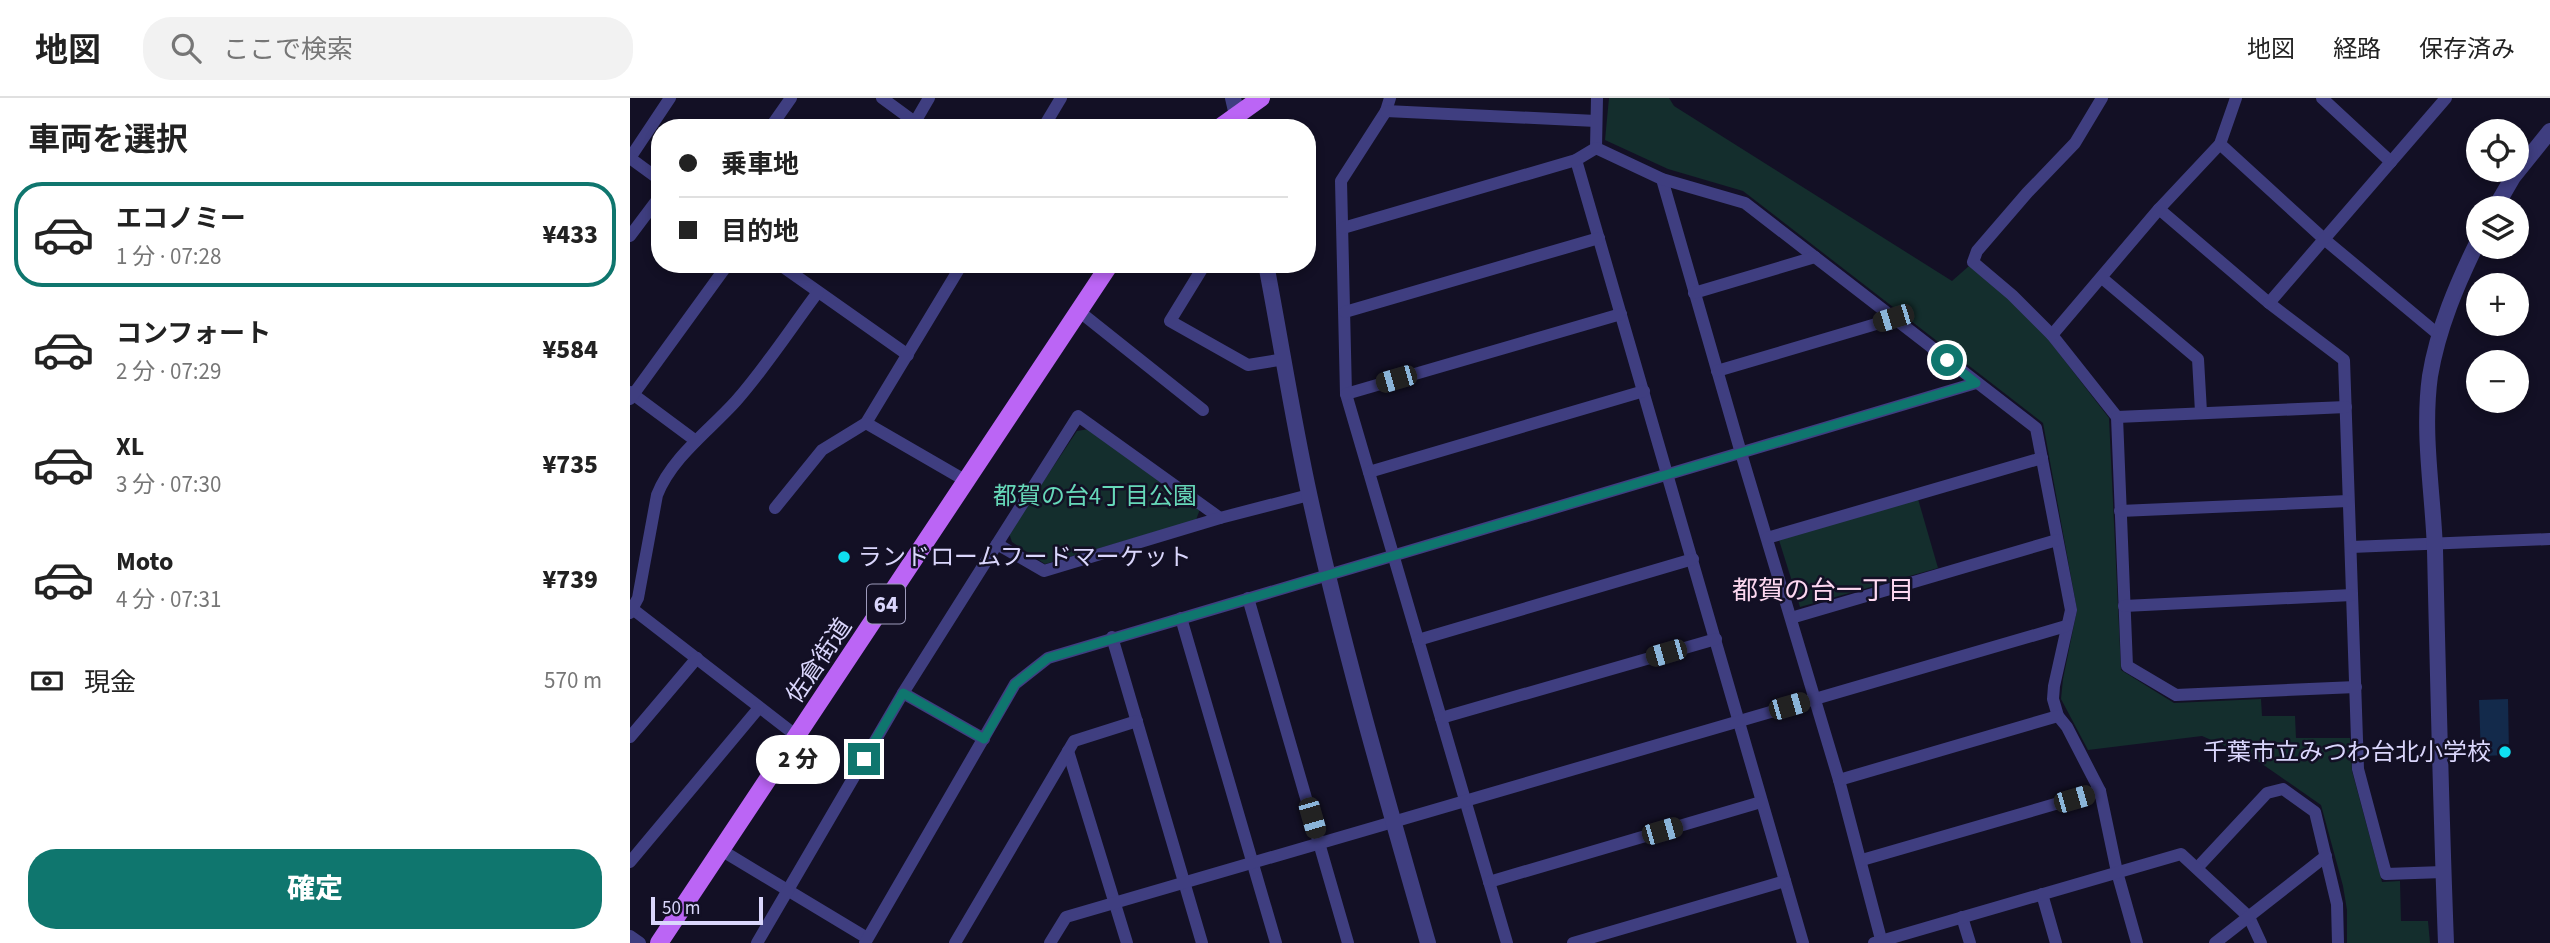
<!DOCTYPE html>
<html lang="ja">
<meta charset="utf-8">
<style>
:root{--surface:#fff;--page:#f2f2f2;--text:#222;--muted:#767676;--line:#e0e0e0;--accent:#0f766e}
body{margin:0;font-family:"Source Sans 3","Noto Sans JP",sans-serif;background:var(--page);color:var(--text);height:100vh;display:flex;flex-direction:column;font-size:26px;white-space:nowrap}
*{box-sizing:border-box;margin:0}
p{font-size:23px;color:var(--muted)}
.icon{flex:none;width:38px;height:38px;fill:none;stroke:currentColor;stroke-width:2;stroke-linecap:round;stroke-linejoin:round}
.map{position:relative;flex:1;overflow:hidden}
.sheet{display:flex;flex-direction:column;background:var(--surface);width:630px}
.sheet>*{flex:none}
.hud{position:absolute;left:21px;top:21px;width:665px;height:154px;border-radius:28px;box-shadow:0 4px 10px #0003;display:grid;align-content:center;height:154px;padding:0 28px;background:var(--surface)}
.buttons{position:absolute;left:1836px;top:21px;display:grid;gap:14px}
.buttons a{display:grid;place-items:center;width:63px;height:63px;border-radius:50%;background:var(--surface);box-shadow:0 4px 10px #0003;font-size:35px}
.scale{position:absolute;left:21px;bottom:18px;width:112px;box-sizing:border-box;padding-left:7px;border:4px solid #dad6fc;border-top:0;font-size:19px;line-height:24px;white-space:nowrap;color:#dad6fc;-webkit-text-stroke:5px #131025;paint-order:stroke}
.end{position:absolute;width:32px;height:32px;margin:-16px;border:9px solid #0f766e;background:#fff;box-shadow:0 0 0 4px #fff}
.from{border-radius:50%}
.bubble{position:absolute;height:49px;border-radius:24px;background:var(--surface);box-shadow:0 4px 10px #0003;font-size:23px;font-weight:800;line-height:49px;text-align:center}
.car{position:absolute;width:21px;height:42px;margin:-21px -10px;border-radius:9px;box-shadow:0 0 5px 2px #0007;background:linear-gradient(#222 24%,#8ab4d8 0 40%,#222 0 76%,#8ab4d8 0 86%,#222 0)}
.hud b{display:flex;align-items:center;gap:24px;height:66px;font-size:26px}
.hud b+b{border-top:2px solid var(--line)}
.hud i{width:18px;height:18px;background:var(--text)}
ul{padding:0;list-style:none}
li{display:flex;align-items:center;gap:21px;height:105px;margin:0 14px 10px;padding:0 14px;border:4px solid transparent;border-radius:28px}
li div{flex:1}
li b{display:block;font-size:26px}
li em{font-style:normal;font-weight:800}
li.selected{border-color:var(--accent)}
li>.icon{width:63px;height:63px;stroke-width:1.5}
h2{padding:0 28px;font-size:32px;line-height:84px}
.pay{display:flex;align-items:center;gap:18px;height:77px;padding:0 28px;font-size:26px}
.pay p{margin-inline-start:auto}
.cta{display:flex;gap:14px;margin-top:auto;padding:14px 28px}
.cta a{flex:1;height:80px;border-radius:28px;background:var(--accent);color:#fff;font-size:28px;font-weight:800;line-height:80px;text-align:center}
header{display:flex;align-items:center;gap:42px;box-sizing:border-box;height:98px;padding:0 35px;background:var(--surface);border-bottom:2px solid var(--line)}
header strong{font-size:33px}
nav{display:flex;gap:38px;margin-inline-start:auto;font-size:24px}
.search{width:490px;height:63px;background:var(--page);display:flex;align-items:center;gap:18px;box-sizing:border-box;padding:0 24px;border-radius:28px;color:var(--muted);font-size:26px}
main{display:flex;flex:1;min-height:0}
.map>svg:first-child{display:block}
.green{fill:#142e2d}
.water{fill:#132a4b}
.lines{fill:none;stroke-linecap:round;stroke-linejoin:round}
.minor{stroke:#3f3e80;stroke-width:12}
.tertiary{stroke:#3f3e80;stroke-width:16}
.primary{stroke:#bb65f5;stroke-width:18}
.route{stroke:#0f766e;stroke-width:9}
.poi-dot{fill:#0fdff0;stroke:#131025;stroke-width:2.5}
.labels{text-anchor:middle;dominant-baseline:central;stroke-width:5;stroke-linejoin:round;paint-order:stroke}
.shield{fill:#131025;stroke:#9e9bbc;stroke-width:2}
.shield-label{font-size:23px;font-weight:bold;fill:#dad6fc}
.park-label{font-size:24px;fill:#66d8b9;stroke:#131025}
.poi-label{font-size:24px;fill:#dad6fc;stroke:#131025;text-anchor:start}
.street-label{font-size:24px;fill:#dad6fc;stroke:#131025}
.neighbourhood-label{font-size:26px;fill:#fdd8f0;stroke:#131025}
</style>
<header>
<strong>地図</strong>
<div class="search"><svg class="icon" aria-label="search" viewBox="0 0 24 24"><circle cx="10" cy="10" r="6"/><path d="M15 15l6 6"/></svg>ここで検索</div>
<nav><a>地図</a><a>経路</a><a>保存済み</a></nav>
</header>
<main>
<section class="sheet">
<h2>車両を選択</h2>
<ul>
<li class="selected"><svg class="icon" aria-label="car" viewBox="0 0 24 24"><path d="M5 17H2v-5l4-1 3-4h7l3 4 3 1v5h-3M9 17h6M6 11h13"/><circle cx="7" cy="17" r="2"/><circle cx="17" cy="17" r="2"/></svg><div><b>エコノミー</b><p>1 分 · 07:28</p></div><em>¥433</em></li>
<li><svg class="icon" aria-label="car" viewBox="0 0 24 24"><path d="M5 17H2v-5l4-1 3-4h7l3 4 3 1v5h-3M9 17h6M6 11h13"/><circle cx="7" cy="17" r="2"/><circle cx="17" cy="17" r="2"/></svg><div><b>コンフォート</b><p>2 分 · 07:29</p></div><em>¥584</em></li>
<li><svg class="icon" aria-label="car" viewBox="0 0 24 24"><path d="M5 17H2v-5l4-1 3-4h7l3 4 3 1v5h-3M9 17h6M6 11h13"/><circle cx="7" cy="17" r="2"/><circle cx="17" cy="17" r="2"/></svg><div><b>XL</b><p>3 分 · 07:30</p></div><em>¥735</em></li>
<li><svg class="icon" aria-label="car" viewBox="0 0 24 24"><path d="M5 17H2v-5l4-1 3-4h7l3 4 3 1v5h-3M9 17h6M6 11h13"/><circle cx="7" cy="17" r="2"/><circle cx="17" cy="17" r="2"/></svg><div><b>Moto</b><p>4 分 · 07:31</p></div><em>¥739</em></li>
</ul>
<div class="pay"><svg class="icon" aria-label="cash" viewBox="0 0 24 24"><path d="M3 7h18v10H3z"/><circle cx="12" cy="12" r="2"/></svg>現金<p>570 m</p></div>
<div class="cta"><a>確定</a></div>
</section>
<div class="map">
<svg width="1920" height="845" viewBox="0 0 1920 845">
<rect width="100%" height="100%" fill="#131025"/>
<g class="green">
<polygon points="979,0 1039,0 1044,8 1322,183 1339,168 1377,199 1418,241 1479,320 1491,572 1544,605 1631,601 1632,618 1665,618 1666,640 1720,640 1722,673 1752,784 1770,783 1771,823 1798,823 1800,845 1717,845 1717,812 1713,788 1691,707 1625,661 1572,638 1458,652 1431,601 1433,581 1447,512 1413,325 1113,93 1038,71 975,42"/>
<polygon points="459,331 570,411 566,422 415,466 382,444 379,435 447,333"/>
<polygon points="1288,401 1308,470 1170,509 1149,442"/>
</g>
<polygon class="water" points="1878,601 1879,657 1851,658 1849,602"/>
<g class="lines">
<g class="minor">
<polyline points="252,0 293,30"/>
<polyline points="760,0 756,13 711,83 716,296 877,845"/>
<polyline points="1472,0 1445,45 1397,95 1347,153 1343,164 1382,197 1422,237 1487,319 1497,568 1546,597 1726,589"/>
<polyline points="1692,0 1761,64"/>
<polyline points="756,13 966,23"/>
<polyline points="285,24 299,0"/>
<polyline points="140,30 161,0"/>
<polyline points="413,30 431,0"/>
<polyline points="1590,46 1694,141 1809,237"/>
<polyline points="966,50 967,0"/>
<polyline points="0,60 40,0"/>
<polyline points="0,60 30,82"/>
<polyline points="946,62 1173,845"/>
<polyline points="1032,81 1111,355 1209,682 1252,845"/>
<polyline points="1529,111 1639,205 1714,262 1728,671 1756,776 1813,774"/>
<polyline points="713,130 946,62 966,50 1032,81 1115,105 1406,330 1441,512 1424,588 1423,601 1428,618 1437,629 1470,693 1487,774 1507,845"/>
<polyline points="0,138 30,98"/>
<polyline points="149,166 278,257"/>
<polyline points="575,166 540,223 618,267 655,261"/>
<polyline points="1472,180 1568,261 1571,314"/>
<polyline points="1064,195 1185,159"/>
<polyline points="1639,205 1816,0"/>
<polyline points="450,214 573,312"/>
<polyline points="715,214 969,140"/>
<polyline points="1422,237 1529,111 1590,46 1606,0"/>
<polyline points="1087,273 1263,221"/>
<polyline points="0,294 66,343"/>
<polyline points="716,296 991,216"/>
<polyline points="0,301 98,166"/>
<polyline points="1487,319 1716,309"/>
<polyline points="236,325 332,166"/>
<polyline points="739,374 1014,293"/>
<polyline points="145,410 192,352 236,325 338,384"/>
<polyline points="1490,413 1718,403"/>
<polyline points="1137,440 1412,360"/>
<polyline points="367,446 448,318 590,420"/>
<polyline points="1721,449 1920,441"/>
<polyline points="618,500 718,845"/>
<polyline points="1494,508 1722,497"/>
<polyline points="0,509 168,639"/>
<path d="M0 515 8 500 27 397C42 359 79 333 106 303 136 269 161 230 188 194"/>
<polyline points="551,520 646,845"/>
<polyline points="1161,520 1427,442"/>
<polyline points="482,539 572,845"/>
<polyline points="788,542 1063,461"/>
<polyline points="273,595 354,641"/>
<polyline points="811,620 1086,541"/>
<polyline points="0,639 67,560"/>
<polyline points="438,653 497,845"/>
<polyline points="1209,682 1428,618"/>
<polyline points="91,752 237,840"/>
<polyline points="1232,762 1470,693"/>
<polyline points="0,764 128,611"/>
<polyline points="1568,769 1637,695 1653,691 1685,714 1707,806 1708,845"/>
<polyline points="859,784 1131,704"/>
<polyline points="1412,796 1426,845"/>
<polyline points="1332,819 1340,845"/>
<polyline points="0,838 10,845"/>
<polyline points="127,845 273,595 367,446 414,473 590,420 679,397"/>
<polyline points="235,845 385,586 418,560 1346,285"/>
<polyline points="325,845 444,643 507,623"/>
<polyline points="420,845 436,819 1436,528"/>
<polyline points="943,845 1155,783"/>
<polyline points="1244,845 1551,756 1619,819 1631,845"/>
<polyline points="1585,845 1696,758"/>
</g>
<g class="tertiary">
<polyline points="603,0 610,30"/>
<polyline points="1865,110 1883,79 1920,33"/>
<path d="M636 166C651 244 663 323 680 400 713 550 756 698 798 845"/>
<path d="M1816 845C1811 714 1808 583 1805 452 1803 394 1792 336 1800 278 1808 230 1827 186 1848 143"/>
</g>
<g class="primary">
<polyline points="589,30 631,0"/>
<polyline points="29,845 480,166"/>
</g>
</g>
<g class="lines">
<polyline class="route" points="234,661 273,595 354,641 385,586 418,560 1346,285 1317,262"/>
</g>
<g class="poi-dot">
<circle cx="214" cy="459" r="7"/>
<circle cx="1875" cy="654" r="7"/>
</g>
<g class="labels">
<rect class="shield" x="237" y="486.5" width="38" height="39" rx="5"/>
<g class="shield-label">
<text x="256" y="506">64</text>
</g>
<g class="park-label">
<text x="465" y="398">都賀の台4丁目公園</text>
</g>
<g class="poi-label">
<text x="228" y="459">ランドロームフードマーケット</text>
<text x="1861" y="654" text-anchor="end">千葉市立みつわ台北小学校</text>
</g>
<g class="street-label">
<text transform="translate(189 563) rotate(-56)">佐倉街道</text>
</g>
<g class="neighbourhood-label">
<text x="1193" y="492">都賀の台一丁目</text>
</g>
</g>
</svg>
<div class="buttons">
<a><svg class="icon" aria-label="locate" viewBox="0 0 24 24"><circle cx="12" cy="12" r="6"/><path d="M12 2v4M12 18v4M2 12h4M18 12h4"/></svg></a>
<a><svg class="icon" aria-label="layers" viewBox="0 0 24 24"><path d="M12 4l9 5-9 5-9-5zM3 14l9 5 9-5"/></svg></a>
<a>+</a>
<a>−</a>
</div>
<div class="scale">50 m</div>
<i class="end from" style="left:1317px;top:262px"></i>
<i class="end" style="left:234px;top:661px"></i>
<div class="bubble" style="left:126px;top:637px;width:84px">2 分</div>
<i class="car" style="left:1263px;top:220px;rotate:253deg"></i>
<i class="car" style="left:766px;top:281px;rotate:254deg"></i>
<i class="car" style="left:1036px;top:555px;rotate:254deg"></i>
<i class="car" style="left:1159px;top:608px;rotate:74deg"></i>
<i class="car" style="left:1444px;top:701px;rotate:74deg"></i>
<i class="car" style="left:682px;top:720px;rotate:164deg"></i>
<i class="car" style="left:1032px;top:733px;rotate:74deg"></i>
<div class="hud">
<b><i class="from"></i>乗車地</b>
<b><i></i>目的地</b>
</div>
</div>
</main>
